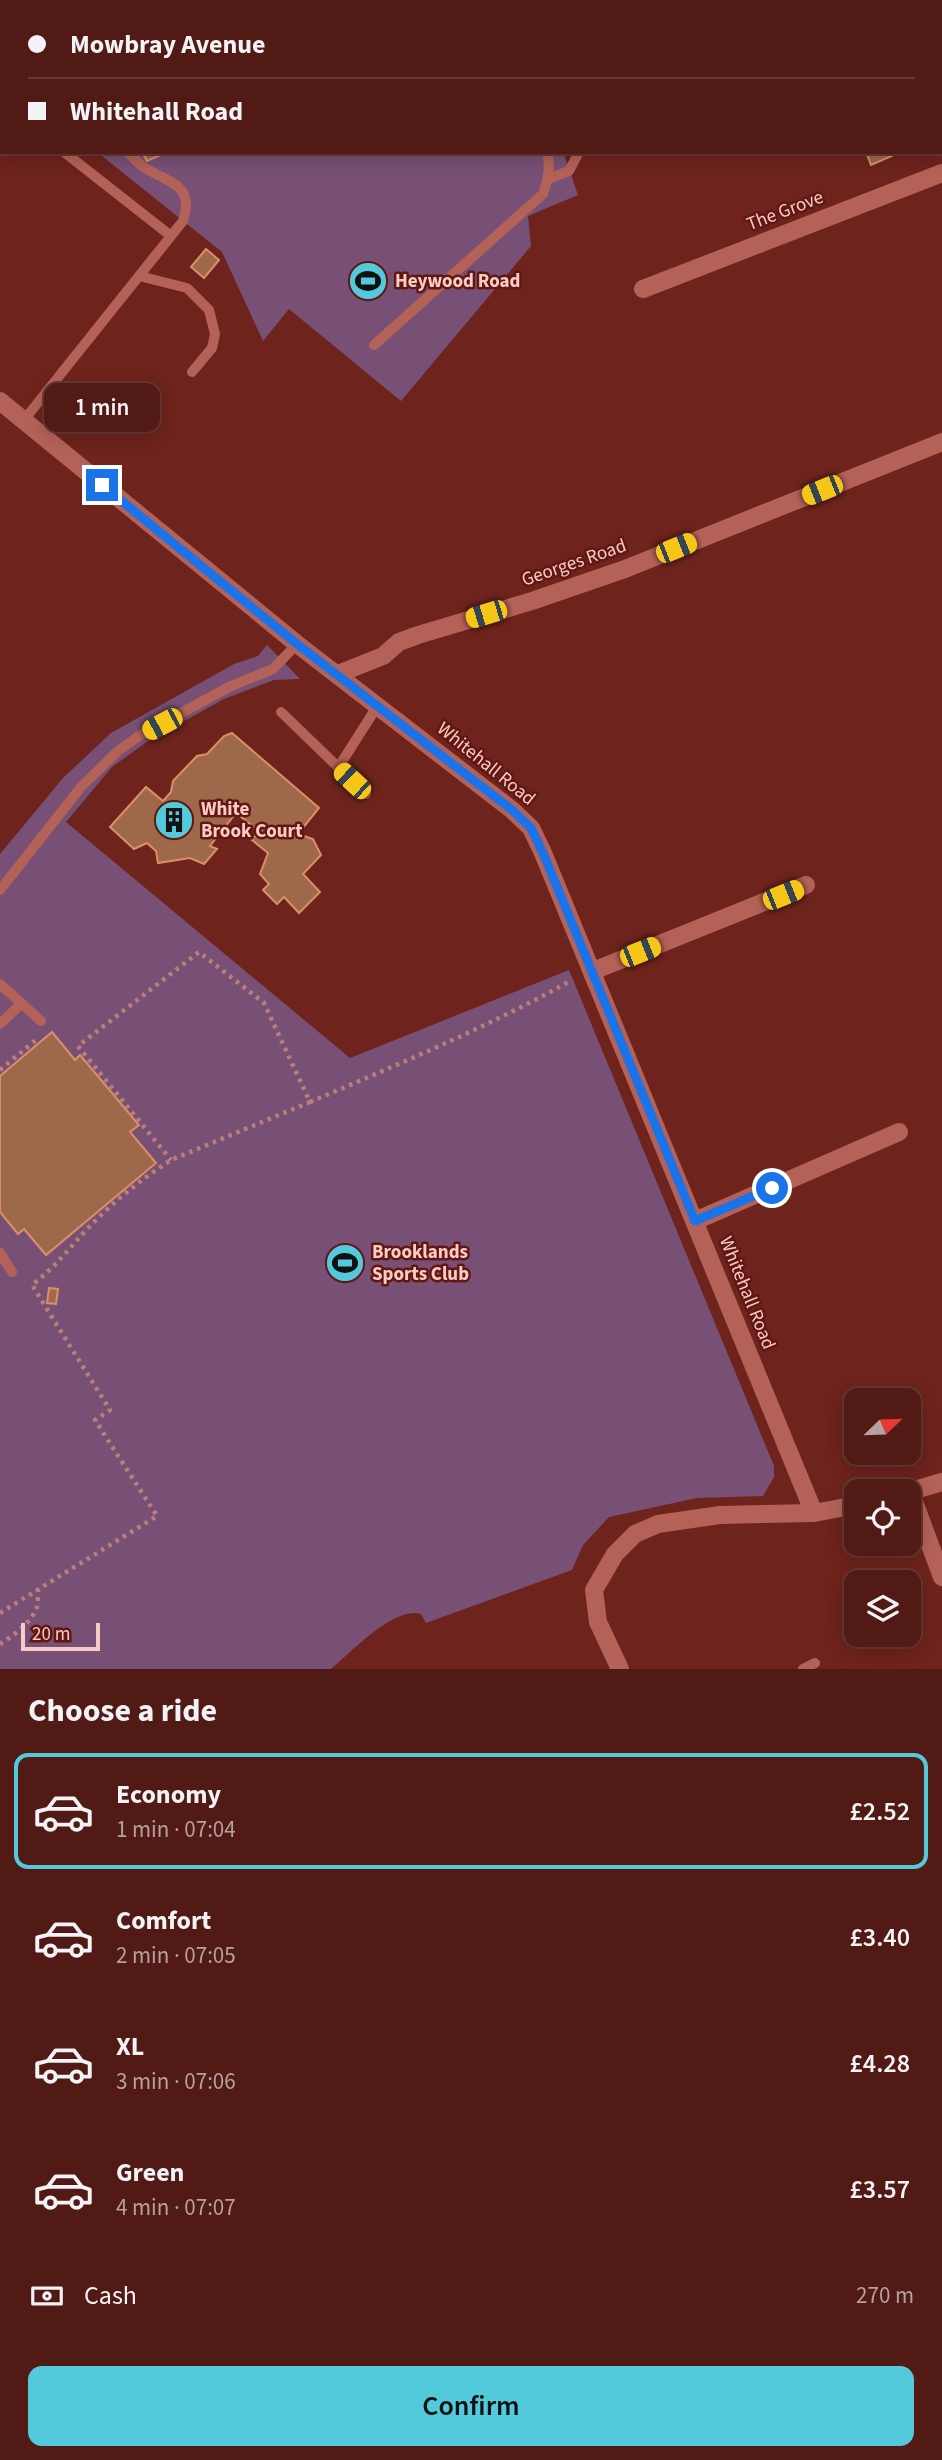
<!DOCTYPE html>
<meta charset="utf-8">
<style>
:root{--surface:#521a15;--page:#58231e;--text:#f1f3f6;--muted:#b5a1a0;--line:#683834;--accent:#53cadc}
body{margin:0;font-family:"Source Sans 3",sans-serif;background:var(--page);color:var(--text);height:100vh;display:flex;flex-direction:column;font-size:26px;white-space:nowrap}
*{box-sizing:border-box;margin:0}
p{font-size:23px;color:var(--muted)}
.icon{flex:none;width:38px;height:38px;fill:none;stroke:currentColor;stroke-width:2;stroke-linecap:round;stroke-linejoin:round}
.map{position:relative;height:1669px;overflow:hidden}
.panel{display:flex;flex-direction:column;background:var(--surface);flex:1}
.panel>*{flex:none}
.top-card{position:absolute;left:0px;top:0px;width:943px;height:154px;box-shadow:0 4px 18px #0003,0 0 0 2px var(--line);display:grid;align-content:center;height:154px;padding:0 28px;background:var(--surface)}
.needle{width:46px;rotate:67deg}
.buttons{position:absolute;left:844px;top:1388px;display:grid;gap:14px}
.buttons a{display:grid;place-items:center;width:77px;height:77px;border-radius:14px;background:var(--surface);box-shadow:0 4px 18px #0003,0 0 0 2px var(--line);font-size:35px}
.scale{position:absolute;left:21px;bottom:18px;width:79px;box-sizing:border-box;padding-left:7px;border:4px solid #facbc4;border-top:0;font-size:19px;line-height:24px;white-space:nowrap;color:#facbc4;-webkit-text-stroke:5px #611712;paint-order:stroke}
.end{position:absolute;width:32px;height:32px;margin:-16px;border:9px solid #1a73e8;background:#fff;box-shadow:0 0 0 4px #fff}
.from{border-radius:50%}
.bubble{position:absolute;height:49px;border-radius:14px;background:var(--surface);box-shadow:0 4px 18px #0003,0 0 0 2px var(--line);font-size:23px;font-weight:600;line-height:49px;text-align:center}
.car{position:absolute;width:21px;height:42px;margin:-21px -10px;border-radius:9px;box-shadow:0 0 5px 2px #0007;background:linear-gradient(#f5c518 24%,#345 0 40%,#f5c518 0 76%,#345 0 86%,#f5c518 0)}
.top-card b{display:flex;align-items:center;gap:24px;height:66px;font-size:26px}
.top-card b+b{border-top:2px solid var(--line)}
.top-card i{width:18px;height:18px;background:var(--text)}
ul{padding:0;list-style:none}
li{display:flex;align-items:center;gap:21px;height:116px;margin:0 14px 10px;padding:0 14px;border:4px solid transparent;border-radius:14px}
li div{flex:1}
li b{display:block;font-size:26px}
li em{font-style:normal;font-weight:600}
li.current{border-color:var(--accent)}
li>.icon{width:63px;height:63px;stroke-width:1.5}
h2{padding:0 28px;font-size:32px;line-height:84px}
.pay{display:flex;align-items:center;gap:18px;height:77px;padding:0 28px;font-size:26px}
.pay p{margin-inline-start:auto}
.action{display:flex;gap:14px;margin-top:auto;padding:14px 28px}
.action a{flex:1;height:80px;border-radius:14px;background:var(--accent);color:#111;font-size:28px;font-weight:600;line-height:80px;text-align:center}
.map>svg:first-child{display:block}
.green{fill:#785076}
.building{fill:#9e684b;stroke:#db8f67;stroke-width:2}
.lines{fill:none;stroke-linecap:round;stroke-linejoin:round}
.path{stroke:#bb7f78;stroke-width:4.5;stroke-dasharray:3.5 5;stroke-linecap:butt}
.service{stroke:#b46258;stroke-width:10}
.minor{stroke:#b46258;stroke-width:18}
.route{stroke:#1a73e8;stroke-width:9}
.labels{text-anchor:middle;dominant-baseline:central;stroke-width:5;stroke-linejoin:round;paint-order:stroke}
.street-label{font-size:19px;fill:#facbc4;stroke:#611712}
.poi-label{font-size:19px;font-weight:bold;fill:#facbc4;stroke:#611712;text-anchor:start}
</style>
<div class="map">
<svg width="942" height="1669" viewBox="0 0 942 1669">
<rect width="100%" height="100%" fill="#6e231c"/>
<g class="green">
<polygon points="0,0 587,0 587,2 2,2 2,77"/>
<polygon points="97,152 563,152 578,195 528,216 531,246 401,401 289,309 263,341 222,252"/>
<path d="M267 645 300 679 274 680 224 699 148 741 112 767 66 822 350 1058 569 970 774 1466V1477L763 1496 697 1498 609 1517 583 1545 572 1570 426 1623 421 1614C395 1605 350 1653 331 1669H0V854L63 778 111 733 234 664 258 656Z"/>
</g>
<g class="building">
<polygon points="438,0 491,0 491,2 439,2"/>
<polygon points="796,0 933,0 933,2 792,2"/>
<polygon points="142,152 164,152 165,153 147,161"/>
<polygon points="866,152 891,152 892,156 871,165"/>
<polygon points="206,249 219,260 204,278 191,267"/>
<polygon points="232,733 319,808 298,834 313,839 321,855 303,874 320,892 299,913 284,897 277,904 263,890 269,884 260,874 268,853 252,840 259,831 236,813 210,846 217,849 204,864 190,858 158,863 156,851 147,843 134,849 110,827 146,787 163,801 171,792 173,781 197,756 207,754 224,736"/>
<polygon points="52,1032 75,1060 80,1055 139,1125 130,1132 156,1163 46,1255 24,1229 18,1234 0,1212 0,1076"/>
<polygon points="49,1288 58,1289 56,1304 47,1303"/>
</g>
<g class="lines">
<g class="path">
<polyline points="0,1070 37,1039"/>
<path d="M310 1102C399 1064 488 1027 572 980"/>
<path d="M0 1613 157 1516 95 1420 110 1410 32 1285C57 1266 69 1248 90 1226 113 1202 143 1178 171 1160L310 1102 264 1003 199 952 78 1046 171 1160"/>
<path d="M0 1644C13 1636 32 1622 37 1607 38 1602 38 1594 38 1589"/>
</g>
<g class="service">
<polyline points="53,0 53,2"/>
<polyline points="500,0 501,2"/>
<polyline points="573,0 574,2"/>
<polyline points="785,2 789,0"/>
<polyline points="64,152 171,236"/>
<polyline points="548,179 569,171 577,156"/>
<polyline points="139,276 187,288 209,310 215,334 212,348 192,372"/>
<path d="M374 345 543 194C548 179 551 168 547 152"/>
<path d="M24 420 183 221C195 185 170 183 145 168 139 164 133 158 128 152"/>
<polyline points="281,712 366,794"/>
<polyline points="338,768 378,705"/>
<polyline points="0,890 81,787 118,751 139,736 229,687 273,669 297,644"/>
<polyline points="0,984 41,1021"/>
<polyline points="0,1024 21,1004"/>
<polyline points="0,1253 12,1272"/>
<polyline points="803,1669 815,1663"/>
</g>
<g class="minor">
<polyline points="643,289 942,173"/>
<polyline points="0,401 297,644 512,810 531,828 543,853 814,1513"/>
<polyline points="338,674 383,656 399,642 418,635 532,601 625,569 942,442"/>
<polyline points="593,971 806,885"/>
<polyline points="695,1221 899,1132"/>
<polyline points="910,1491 942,1577"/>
<polyline points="908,1492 942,1482"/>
<polyline points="620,1669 598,1622 594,1590 615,1554 635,1534 658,1524 720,1515 814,1513 856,1505"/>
</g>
</g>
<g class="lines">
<polyline class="route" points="102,485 297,644 512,810 531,828 543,853 695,1221 772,1188"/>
</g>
<defs>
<g id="stadium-disc" transform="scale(2.0125)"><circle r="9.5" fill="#53cadc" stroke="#611712"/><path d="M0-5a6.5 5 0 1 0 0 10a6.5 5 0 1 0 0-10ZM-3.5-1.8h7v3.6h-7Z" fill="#111"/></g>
<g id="building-disc" transform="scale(2.0125)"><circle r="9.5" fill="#53cadc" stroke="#611712"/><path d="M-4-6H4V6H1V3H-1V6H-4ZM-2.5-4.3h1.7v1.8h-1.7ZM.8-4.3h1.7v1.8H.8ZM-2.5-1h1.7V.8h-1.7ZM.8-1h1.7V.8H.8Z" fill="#111"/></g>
</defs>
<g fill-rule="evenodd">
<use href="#stadium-disc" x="368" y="281"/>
<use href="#building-disc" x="174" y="820"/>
<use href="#stadium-disc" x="345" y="1263"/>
</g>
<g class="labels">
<g class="street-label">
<text transform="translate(785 211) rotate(-21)">The Grove</text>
<text transform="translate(574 563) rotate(-19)">Georges Road</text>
<text transform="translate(486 764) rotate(39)">Whitehall Road</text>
<text transform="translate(747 1293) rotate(68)">Whitehall Road</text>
</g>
<g class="poi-label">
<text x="395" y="281">Heywood Road</text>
<text x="201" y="809">White<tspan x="201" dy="22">Brook Court</tspan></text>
<text x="372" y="1252">Brooklands<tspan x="372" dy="22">Sports Club</tspan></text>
</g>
</g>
</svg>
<div class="buttons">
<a><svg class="needle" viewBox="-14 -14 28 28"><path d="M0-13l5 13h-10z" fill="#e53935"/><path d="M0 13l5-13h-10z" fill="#b5a1a0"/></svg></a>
<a><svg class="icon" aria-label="locate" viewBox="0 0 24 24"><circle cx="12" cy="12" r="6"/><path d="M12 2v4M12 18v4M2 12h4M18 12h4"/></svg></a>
<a><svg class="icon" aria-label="layers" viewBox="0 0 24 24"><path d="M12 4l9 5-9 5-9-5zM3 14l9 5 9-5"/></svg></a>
</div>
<div class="scale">20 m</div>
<i class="end from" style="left:772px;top:1188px"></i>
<i class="end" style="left:102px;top:485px"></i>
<div class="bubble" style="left:44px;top:383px;width:116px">1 min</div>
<i class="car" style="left:822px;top:490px;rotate:248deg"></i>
<i class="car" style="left:676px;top:548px;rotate:68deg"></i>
<i class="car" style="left:486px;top:614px;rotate:253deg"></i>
<i class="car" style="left:162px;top:724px;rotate:242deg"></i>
<i class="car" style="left:352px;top:781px;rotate:313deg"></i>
<i class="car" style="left:783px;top:895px;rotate:68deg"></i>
<i class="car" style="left:640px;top:952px;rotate:68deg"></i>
<div class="top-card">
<b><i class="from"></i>Mowbray Avenue</b>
<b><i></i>Whitehall Road</b>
</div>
</div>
<section class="panel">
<h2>Choose a ride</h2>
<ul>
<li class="current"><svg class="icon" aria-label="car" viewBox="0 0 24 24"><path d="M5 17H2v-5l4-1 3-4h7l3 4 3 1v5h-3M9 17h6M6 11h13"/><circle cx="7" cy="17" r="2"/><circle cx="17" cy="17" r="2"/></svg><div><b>Economy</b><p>1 min · 07:04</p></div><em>£2.52</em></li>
<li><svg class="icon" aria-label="car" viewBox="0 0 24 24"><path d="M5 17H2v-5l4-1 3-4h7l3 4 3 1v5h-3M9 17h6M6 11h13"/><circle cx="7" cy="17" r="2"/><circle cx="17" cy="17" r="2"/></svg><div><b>Comfort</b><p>2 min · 07:05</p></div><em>£3.40</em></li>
<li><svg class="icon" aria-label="car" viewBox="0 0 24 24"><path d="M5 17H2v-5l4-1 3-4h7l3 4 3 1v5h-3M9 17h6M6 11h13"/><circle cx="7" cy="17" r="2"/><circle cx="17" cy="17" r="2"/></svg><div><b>XL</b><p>3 min · 07:06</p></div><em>£4.28</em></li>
<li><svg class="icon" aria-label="car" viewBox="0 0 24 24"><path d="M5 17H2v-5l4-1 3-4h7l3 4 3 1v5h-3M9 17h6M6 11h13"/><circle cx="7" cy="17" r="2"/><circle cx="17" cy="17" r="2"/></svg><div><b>Green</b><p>4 min · 07:07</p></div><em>£3.57</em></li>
</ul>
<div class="pay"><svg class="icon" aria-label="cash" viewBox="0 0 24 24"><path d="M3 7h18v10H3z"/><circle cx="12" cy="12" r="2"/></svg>Cash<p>270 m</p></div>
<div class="action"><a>Confirm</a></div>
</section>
